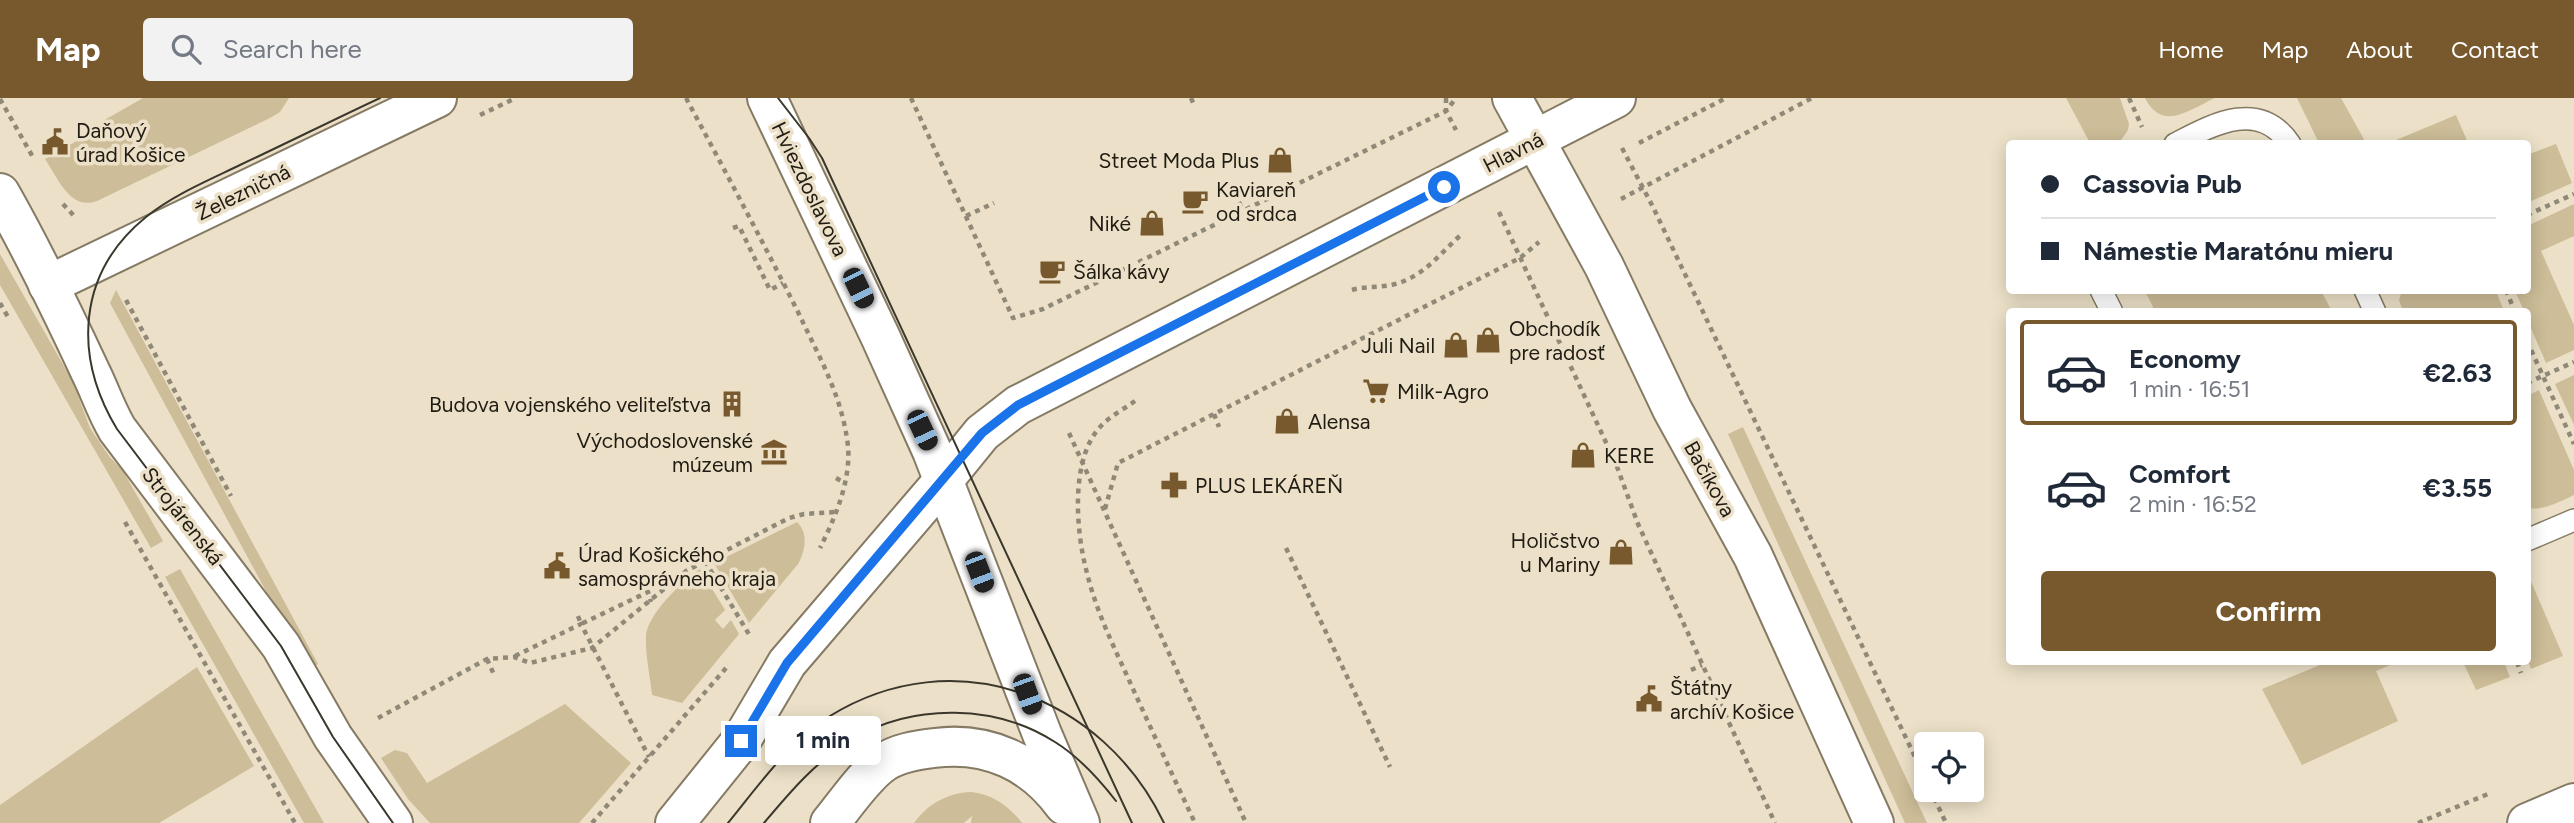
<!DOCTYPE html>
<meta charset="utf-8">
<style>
:root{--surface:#fff;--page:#f2f2f3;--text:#1f2937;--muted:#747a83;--line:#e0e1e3;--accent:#77592d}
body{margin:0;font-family:Figtree,sans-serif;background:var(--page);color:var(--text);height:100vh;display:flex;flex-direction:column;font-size:26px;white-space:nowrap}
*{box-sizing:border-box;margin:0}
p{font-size:23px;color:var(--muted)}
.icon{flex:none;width:38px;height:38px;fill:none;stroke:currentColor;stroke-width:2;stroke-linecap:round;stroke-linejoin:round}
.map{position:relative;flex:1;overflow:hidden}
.details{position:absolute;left:2006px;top:210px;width:525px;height:357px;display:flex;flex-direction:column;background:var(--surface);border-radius:7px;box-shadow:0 4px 18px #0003}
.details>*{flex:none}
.hud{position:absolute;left:2006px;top:42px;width:525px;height:154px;border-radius:7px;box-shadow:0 4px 18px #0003;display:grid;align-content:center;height:154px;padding:0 35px;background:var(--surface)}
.controls{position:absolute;left:1914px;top:634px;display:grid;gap:14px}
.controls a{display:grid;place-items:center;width:70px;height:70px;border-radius:7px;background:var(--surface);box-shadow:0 4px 18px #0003;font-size:35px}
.end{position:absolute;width:32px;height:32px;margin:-16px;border:9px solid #1a73e8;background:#fff;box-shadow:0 0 0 4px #fff}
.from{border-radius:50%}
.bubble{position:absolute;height:49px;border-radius:7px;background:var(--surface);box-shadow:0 4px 18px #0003;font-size:23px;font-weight:700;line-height:49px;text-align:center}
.car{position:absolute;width:21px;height:42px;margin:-21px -10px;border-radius:9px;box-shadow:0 0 5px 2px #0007;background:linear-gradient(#222 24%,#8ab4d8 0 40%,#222 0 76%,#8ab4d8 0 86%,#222 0)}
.hud b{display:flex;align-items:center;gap:24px;height:66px;font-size:26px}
.hud b+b{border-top:2px solid var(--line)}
.hud i{width:18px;height:18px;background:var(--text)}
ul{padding:12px 0 0;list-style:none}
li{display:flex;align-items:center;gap:21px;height:105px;margin:0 14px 10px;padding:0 21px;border:4px solid transparent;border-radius:7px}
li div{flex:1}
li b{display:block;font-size:26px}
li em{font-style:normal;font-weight:700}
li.on{border-color:var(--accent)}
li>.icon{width:63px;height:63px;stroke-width:1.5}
.cta{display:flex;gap:14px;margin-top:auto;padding:14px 35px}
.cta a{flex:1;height:80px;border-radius:7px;background:var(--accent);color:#fff;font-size:28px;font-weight:700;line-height:80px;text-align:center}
header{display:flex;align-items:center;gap:42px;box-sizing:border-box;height:98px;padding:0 35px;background:var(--accent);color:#fff}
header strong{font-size:33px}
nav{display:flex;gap:38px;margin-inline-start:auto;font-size:24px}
.search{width:490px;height:63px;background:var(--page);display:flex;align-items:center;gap:18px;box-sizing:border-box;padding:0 24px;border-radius:7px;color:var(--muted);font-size:26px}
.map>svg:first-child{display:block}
.green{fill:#cdbd98}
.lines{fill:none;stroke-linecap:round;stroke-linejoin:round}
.lane-casing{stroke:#857a64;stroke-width:24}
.street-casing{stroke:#857a64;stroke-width:42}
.secondary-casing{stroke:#857a64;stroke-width:42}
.path{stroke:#918978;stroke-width:4.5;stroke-dasharray:5 5;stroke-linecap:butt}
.lane{stroke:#fff;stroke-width:21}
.street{stroke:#fff;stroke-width:38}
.secondary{stroke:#fff;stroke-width:38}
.tram{stroke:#3c372c;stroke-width:2}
.route{stroke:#1a73e8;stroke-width:9}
.labels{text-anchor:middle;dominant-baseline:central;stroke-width:7;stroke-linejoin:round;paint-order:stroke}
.poi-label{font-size:21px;fill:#201c13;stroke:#ece1c8;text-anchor:start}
.street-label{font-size:21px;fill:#201c13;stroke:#ece1c8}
</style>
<header>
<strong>Map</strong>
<div class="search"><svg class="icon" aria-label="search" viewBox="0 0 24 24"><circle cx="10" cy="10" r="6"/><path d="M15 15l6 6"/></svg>Search here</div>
<nav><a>Home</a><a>Map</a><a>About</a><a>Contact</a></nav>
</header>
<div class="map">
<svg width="2574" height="725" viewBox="0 0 2574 725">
<rect width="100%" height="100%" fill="#ece1c8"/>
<g class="green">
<path d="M143 0H289L280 14 270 20 97 103C70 113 58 80 45 61L103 28 101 24Z"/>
<polygon points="2066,0 2120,0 2129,26 2128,32 2119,45 2090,45"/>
<path d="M2145 0H2215C2189 12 2162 34 2145 0Z"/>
<polygon points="2297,0 2341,0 2366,45 2319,45"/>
<polygon points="2456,17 2468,45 2389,45"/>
<polygon points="2556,46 2572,85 2527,105 2527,57"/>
<polygon points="2574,106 2574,138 2541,153 2574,227 2574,252 2546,265 2527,221 2527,214 2524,213 2515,193 2527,192 2527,128"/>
<polygon points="0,156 73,284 90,330 109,358 123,373 163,443 151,450 0,187"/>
<polygon points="116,192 318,566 314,569 267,495 110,205"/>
<polygon points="2402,192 2496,193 2504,213 2403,213 2399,202"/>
<polygon points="2145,193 2321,193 2332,213 2155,213"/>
<polygon points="2574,277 2574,327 2555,286"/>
<path d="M2539 292 2574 372V397C2559 404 2543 413 2527 410V298Z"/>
<polygon points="1743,329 1927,725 1905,725 1728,336"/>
<path d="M797 424C809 436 805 453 798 466L749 525 714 465Z"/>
<polygon points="180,471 316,711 324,725 304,725 165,479"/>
<path d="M700 471 725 512 715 522 723 531 731 522 739 536 682 605 652 597C650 577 645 556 646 537 648 516 683 482 700 471Z"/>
<polygon points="2530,481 2563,558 2531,571 2527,560 2527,482"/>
<polygon points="2327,564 2398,564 2376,573 2398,623 2302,667 2262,591"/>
<polygon points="2463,564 2504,564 2510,579 2476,592"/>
<polygon points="197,569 254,668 159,725 0,725 0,707"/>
<polygon points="565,606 631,665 579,725 430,725 408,701 381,660 395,652 407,655 427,685"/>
<path d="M971 694C992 696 1009 708 1022 725H971L972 718 964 725H914C928 706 947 695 971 694Z"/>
</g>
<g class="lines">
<g class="lane-casing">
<g id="lane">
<path d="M2175 46C2212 27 2259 0 2290 46"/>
<polyline points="2101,192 2112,214"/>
<polyline points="2365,192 2375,214"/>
<polyline points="2527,442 2574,422"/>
</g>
</g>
<g class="street-casing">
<g id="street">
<path d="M0 95C33 153 62 213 90 273 100 293 105 310 117 331L281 548 333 639 393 725"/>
<polyline points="48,187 437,0"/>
<polyline points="943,383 982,335 1018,307 1616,0"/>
<polyline points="2527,725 2574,705"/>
</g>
</g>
<g class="secondary-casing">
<g id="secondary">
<polyline points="767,0 880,238 932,353 1042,636 1080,725"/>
<polyline points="1512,0 1604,168 1672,311 1753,458 1874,725"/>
<polyline points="675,725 741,643 787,565 943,383"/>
<path d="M830 725C845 707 864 678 883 665 898 655 917 652 934 650 987 643 1033 664 1064 707"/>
</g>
</g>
<g class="path">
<path d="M686 0C724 71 762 142 798 214 819 259 842 297 848 348 851 383 835 420 820 450"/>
<polyline points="911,0 1013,220 1043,211 1446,13 1456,0"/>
<polyline points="1191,0 1194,7"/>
<polyline points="1446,0 1446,13 1456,32"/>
<polyline points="2129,0 2142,29"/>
<polyline points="0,1 34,61"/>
<polyline points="480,17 516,0"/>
<polyline points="1639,45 1726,0"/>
<polyline points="1622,50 1653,109 1927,684"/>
<polyline points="1621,101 1812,0"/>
<polyline points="1239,104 1243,113"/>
<polyline points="63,106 76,120"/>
<polyline points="1499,114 1616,366 1638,426 1775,725"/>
<polyline points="2527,117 2574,96"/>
<polyline points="966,118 994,105"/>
<polyline points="733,130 739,128 770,192 783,185"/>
<path d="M1352 192C1365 188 1381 190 1395 186 1425 178 1441 154 1463 135"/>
<polyline points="2506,192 2515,214"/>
<polyline points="126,202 231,398"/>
<polyline points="0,205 8,219"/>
<polyline points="2527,243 2574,346"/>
<polyline points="2527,285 2574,264"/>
<path d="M1135 303C1124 311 1110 318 1101 328 1070 360 1076 432 1086 471 1094 506 1109 539 1124 571 1147 622 1171 674 1195 725"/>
<polyline points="1214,316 1219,329"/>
<polyline points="1069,335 1246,725"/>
<polyline points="836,380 845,385"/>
<polyline points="1105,411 1118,365 1520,160 1539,144"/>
<polyline points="125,424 295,725"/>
<polyline points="1286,450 1390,669"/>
<polyline points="705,463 750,538"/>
<polyline points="578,518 581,526 648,494 651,504"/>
<polyline points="515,558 581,526 649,659"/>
<polyline points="487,561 495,579"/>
<polyline points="2517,564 2521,575"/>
<polyline points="1691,572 1702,567"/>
<polyline points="378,620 487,561 514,559 530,565 592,550 686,473 789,420 804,416 836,414"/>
<polyline points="1930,691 1946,725"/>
<polyline points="592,725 726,570"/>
<polyline points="2418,725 2488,696"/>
</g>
<use href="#lane" class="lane"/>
<use href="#street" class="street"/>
<use href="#secondary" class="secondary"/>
<g class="tram">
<path d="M380 0C333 22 287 45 240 67 209 82 173 97 146 119 77 175 73 258 117 331L281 548 333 639 393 725"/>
<polyline points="778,0 809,40 822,60 1132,725"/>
<path d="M728 725C759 687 788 645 830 618 955 541 1103 598 1164 725"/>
<path d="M764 725C790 694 817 662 853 641 913 605 996 606 1055 644 1079 659 1099 681 1116 703"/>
</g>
</g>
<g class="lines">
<polyline class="route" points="741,643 787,565 982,335 1018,307 1049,291 1444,89"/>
</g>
<defs>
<g id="civic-bare" transform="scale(2.1)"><path d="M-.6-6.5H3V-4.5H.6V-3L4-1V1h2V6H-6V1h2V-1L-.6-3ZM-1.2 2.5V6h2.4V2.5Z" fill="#77592d" stroke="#ece1c8" stroke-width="2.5" paint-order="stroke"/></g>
<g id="shop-bare" transform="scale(2.1)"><path d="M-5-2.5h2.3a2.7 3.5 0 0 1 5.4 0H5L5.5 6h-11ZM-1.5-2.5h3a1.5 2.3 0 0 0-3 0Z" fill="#77592d" stroke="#ece1c8" stroke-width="2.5" paint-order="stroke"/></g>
<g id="cafe-bare" transform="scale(2.1)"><path d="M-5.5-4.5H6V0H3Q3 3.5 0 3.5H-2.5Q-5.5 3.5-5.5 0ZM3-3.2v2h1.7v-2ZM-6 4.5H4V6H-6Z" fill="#77592d" stroke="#ece1c8" stroke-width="2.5" paint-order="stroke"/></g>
<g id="supermarket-bare" transform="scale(2.1)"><path d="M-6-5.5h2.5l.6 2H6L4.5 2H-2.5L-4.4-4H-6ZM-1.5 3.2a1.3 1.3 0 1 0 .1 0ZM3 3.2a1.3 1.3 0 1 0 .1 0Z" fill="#77592d" stroke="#ece1c8" stroke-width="2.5" paint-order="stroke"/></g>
<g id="building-bare" transform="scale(2.1)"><path d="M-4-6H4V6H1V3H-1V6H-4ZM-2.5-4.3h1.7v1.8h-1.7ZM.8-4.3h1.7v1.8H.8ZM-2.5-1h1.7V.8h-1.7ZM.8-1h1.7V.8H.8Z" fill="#77592d" stroke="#ece1c8" stroke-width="2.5" paint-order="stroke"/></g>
<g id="museum-bare" transform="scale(2.1)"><path d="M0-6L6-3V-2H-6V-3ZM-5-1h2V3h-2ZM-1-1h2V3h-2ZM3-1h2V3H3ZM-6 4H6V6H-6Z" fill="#77592d" stroke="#ece1c8" stroke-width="2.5" paint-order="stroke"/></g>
<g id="pharmacy-bare" transform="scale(2.1)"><path d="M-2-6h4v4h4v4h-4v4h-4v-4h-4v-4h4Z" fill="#77592d" stroke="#ece1c8" stroke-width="2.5" paint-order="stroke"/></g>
</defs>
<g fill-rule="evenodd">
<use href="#civic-bare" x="55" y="44"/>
<use href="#shop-bare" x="1280" y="62"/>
<use href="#cafe-bare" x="1195" y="103"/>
<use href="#shop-bare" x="1152" y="125"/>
<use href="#cafe-bare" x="1052" y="173"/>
<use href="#shop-bare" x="1488" y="242"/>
<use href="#shop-bare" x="1456" y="247"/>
<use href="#supermarket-bare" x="1376" y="293"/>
<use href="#building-bare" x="732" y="306"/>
<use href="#shop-bare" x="1287" y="323"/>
<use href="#museum-bare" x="774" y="354"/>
<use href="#shop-bare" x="1583" y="357"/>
<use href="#pharmacy-bare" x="1174" y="387"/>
<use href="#shop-bare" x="1621" y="454"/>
<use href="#civic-bare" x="557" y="468"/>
<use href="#civic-bare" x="1649" y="601"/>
</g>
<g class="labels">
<g class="poi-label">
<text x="76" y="32">Daňový<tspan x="76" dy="24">úrad Košice</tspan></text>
<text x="1259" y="62" text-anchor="end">Street Moda Plus</text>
<text x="1216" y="91">Kaviareň<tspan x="1216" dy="24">od srdca</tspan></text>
<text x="1131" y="125" text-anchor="end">Niké</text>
<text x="1073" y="173">Šálka kávy</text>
<text x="1509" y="230">Obchodík<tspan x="1509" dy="24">pre radosť</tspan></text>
<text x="1435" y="247" text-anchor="end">Juli Nail</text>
<text x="1397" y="293">Milk-Agro</text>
<text x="711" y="306" text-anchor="end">Budova vojenského veliteľstva</text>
<text x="1308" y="323">Alensa</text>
<text x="753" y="342" text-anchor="end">Východoslovenské<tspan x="753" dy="24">múzeum</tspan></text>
<text x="1604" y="357">KERE</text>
<text x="1195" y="387">PLUS LEKÁREŇ</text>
<text x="1600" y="442" text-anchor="end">Holičstvo<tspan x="1600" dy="24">u Mariny</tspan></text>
<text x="578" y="456">Úrad Košického<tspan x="578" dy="24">samosprávneho kraja</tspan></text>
<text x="1670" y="589">Štátny<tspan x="1670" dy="24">archív Košice</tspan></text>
</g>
<g class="street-label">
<text transform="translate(1513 54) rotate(-27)">Hlavná</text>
<text transform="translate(810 91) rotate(64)">Hviezdoslavova</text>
<text transform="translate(243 94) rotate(-26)">Železničná</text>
<text transform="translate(1710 381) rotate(61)">Bačíkova</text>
<text transform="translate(183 418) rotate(52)">Strojárenská</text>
</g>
</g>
</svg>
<div class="controls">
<a><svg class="icon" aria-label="locate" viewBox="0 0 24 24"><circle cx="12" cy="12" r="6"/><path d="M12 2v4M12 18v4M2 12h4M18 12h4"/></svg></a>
</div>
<i class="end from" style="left:1444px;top:89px"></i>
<i class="end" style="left:741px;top:643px"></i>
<div class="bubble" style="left:765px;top:618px;width:116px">1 min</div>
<i class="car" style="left:858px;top:190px;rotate:154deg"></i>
<i class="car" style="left:922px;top:332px;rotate:155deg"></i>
<i class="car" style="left:979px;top:474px;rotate:159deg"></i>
<i class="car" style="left:1027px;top:596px;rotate:160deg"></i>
<div class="hud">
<b><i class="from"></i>Cassovia Pub</b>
<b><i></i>Námestie Maratónu mieru</b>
</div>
<section class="details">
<ul>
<li class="on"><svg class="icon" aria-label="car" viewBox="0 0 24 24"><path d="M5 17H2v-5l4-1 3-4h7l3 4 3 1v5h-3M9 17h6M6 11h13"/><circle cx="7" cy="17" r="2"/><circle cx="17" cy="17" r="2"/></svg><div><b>Economy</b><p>1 min · 16:51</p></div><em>€2.63</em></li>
<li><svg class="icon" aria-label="car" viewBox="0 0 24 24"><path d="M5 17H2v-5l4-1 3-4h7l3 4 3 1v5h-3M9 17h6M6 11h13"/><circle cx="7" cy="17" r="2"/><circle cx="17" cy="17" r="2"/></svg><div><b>Comfort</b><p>2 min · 16:52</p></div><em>€3.55</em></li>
</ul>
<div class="cta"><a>Confirm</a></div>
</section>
</div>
